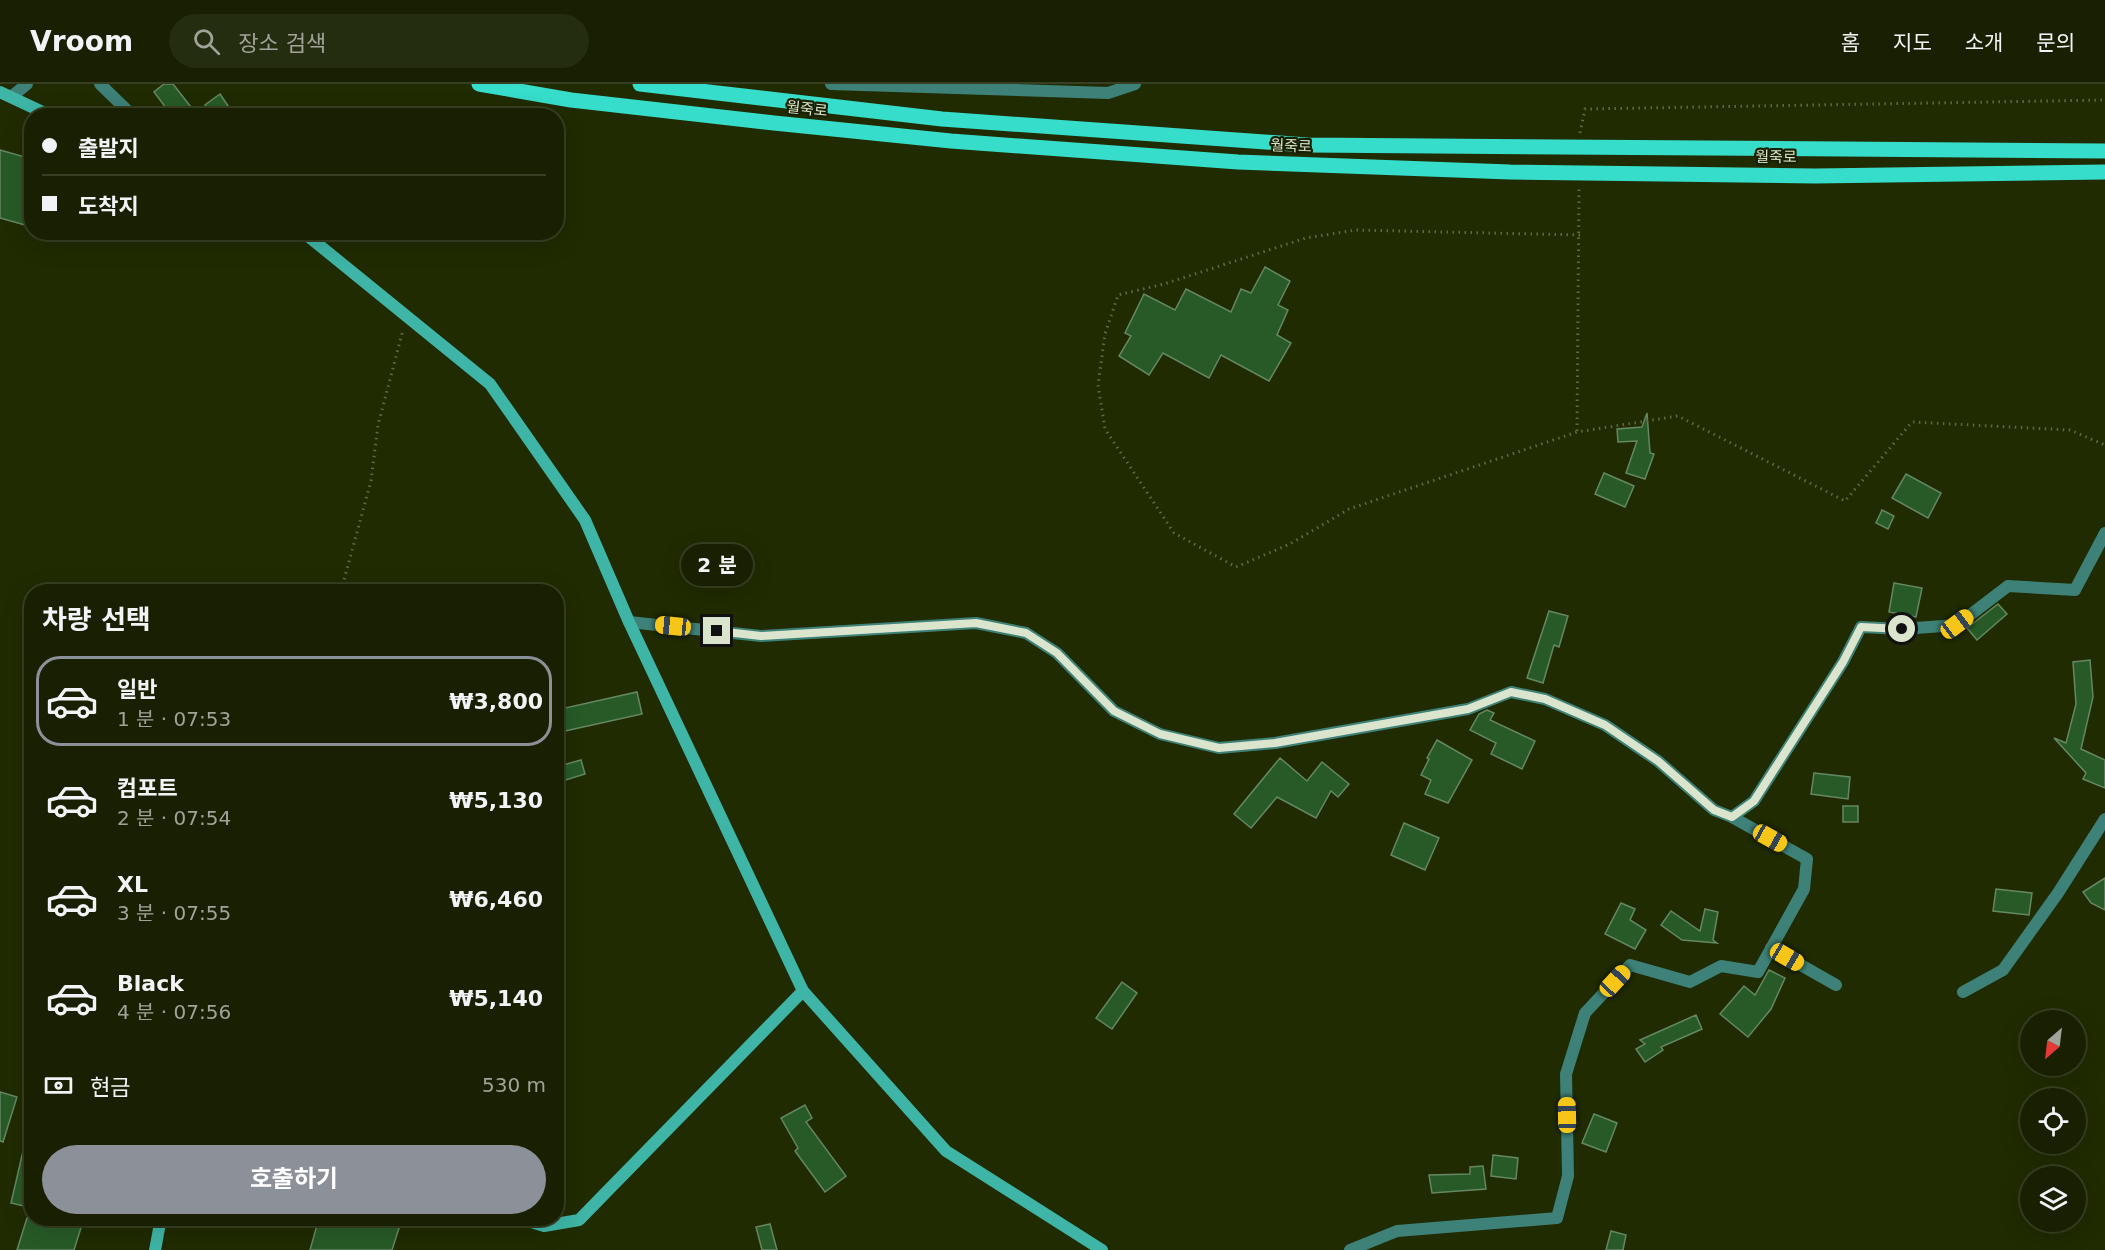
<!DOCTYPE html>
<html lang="ko">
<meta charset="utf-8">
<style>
:root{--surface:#182001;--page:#252d10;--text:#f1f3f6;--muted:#9fa399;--line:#363e23;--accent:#8c9099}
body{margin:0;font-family:"DejaVu Sans","Noto Sans KR",sans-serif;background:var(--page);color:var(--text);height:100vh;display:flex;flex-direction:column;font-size:22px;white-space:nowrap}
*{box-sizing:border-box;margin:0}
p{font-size:20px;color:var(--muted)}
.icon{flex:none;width:33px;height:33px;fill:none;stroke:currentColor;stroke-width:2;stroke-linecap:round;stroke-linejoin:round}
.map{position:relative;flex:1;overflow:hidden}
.panel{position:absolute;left:24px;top:500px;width:540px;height:642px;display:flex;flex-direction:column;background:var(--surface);border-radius:24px;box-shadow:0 6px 24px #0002,0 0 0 2px var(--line)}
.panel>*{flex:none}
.guide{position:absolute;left:24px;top:24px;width:540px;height:132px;border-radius:24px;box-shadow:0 6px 24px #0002,0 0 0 2px var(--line);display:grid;align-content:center;height:132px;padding:0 18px;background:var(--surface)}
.needle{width:39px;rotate:208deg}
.tools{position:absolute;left:2020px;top:926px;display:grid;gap:12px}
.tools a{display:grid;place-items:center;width:66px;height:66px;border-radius:50%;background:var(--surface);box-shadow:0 6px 24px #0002,0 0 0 2px var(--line);font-size:30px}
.end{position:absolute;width:27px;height:27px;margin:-14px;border:8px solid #dbe4cc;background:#111;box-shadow:0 0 0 3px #111}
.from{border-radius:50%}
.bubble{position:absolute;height:42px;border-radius:21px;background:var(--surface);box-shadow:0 6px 24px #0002,0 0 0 2px var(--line);font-size:20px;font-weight:700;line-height:42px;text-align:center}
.car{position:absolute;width:18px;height:36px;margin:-18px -9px;border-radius:8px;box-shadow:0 0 4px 2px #0007;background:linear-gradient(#f5c518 24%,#345 0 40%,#f5c518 0 76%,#345 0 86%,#f5c518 0)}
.guide b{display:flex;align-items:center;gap:21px;height:57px;font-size:22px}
.guide b+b{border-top:2px solid var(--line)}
.guide i{width:15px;height:15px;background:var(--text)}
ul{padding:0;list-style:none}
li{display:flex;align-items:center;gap:18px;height:90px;margin:0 12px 9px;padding:0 6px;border:3px solid transparent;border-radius:24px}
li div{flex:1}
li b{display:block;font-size:22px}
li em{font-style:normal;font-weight:700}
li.active{border-color:var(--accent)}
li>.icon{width:54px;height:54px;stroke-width:1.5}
h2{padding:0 18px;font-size:27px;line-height:72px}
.pay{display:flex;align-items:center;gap:15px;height:66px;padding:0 18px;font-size:22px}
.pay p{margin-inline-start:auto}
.cta{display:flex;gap:12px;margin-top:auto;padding:12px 18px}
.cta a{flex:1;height:69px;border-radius:36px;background:var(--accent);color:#fff;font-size:24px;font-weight:700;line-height:69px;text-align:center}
header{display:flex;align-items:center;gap:36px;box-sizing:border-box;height:84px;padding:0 30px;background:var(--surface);border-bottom:2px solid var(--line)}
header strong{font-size:28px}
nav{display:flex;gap:33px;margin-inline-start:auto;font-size:21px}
.search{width:420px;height:54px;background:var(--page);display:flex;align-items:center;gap:15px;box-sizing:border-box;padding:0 21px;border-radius:33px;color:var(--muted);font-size:22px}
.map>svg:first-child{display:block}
.building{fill:#275a27;stroke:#658764;stroke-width:1.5}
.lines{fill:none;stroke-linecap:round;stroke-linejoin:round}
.path{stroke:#5f6945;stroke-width:3;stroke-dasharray:1.5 4.5;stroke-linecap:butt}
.street{stroke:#3d8178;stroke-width:12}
.secondary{stroke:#3eb5a6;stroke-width:12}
.primary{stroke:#36ddca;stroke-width:15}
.route{stroke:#dbe4cc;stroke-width:8}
.labels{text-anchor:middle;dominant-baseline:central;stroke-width:4.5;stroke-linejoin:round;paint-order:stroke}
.street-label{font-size:15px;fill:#dbe4cc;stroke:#182002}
</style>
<header>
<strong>Vroom</strong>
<div class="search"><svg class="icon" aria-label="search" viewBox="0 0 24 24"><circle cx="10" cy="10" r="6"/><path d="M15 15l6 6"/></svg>장소 검색</div>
<nav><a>홈</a><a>지도</a><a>소개</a><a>문의</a></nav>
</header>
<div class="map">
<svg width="2105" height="1166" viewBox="0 0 2105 1166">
<rect width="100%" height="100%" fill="#202b01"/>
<g class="building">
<polygon points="164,0 173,0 198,32 172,32 154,8"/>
<polygon points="220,10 235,32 212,32 205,21"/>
<polygon points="0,66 32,75 32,143 0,134"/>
<polygon points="1265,183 1290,197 1278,221 1288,226 1277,251 1291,259 1269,297 1221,271 1209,294 1163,269 1149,291 1119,272 1131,252 1125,249 1144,210 1175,226 1186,205 1231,228 1241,205 1251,209"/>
<polygon points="1647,329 1650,369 1654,370 1645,395 1626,389 1637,357 1618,358 1617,345 1642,343"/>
<polygon points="1604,389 1634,402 1625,423 1595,410"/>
<polygon points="1906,390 1941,409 1928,434 1892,414"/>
<polygon points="1882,426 1894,432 1888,445 1876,439"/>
<polygon points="1894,499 1922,504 1916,533 1889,528"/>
<polygon points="1998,520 2007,530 1977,556 1967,544"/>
<polygon points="1549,527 1568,532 1559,563 1554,561 1543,599 1527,594"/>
<polygon points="2090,576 2093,613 2081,665 2105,676 2105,704 2083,695 2086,689 2054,654 2066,659 2076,620 2073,578"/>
<polygon points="637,608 642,630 556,649 556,626"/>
<polygon points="1487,626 1494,629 1490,636 1535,657 1522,685 1491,670 1496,659 1470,646 1479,630"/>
<polygon points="1437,656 1472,676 1448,719 1425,710 1431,696 1421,691 1429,675 1427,674"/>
<polygon points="1280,674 1307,697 1322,678 1349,700 1338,713 1331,707 1316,734 1277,713 1251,744 1234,730"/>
<polygon points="581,676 585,690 556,699 556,683"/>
<polygon points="1814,689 1850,693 1848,715 1811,710"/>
<rect x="1843" y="722" width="15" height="16"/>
<polygon points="1404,739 1439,754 1425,786 1391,771"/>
<polygon points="2105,794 2105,826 2091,819 2083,808"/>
<polygon points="1996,805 2032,809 2029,831 1993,827"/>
<polygon points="1621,819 1635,825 1630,836 1646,846 1635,865 1605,850"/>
<polygon points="1705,825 1718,828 1713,856 1717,859 1682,856 1661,841 1671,827 1700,847"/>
<polygon points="1769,886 1785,894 1771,925 1748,953 1720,930 1744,902 1755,911"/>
<polygon points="1122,898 1137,909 1112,945 1096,934"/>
<polygon points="1696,931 1702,945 1661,963 1663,966 1645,978 1636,965 1645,960 1640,956"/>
<polygon points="0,1008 17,1013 3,1058 0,1057"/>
<polygon points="805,1021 812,1034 806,1038 846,1092 825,1108 795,1067 798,1064 781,1034"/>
<polygon points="1594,1030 1617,1039 1606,1068 1582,1059"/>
<polygon points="26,1054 32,1055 32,1124 11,1119"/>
<polygon points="1493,1071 1518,1074 1516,1095 1491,1092"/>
<polygon points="1483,1082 1486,1105 1432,1109 1429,1091 1470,1090 1470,1083"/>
<polygon points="27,1134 84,1134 74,1166 17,1166"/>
<polygon points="319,1134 374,1134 400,1141 392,1166 310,1166"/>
<polygon points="770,1140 777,1166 762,1166 756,1143"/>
<polygon points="1611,1147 1626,1151 1623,1166 1606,1166"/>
</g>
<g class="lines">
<g class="path">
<polyline points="1580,49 1585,25 2105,16"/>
<polyline points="1580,151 1356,146 1306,154 1164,200 1118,211 1105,250 1098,301 1105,345 1174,449 1236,483 1290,460 1349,425 1577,348 1678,332 1845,417 1912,338 2070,346 2105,361"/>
<polyline points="1577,347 1579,104"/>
<polyline points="341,507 371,397 378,341 403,246"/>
</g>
<g class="street">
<polyline points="100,0 133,32"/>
<polyline points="831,0 1108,9 1135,0"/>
<polyline points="11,13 27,0"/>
<polyline points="629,538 761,552 976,539 1026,549 1057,569 1114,627 1160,650 1219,664 1275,659 1468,625 1511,608 1545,615 1605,641 1658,677 1714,726 1732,733 1754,717 1843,578 1861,543 1902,545 1957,541 2008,502 2075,506 2105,449"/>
<polyline points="1771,864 1836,901"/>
<polyline points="1963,908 2003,886 2058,809 2105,735"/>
<polyline points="1350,1166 1397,1147 1557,1134 1568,1092 1566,990 1585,929 1630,881 1690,898 1721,882 1758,888 1804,805 1807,775 1732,733"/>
</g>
<g class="secondary">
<polyline points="0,8 51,32"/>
<polyline points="303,148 490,300 585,436 629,538 803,907 946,1067 1102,1166"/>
<polyline points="519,1134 544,1142 579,1136 803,907"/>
<polyline points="155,1166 161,1134"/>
</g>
<g class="primary">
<polyline points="479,0 571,16 774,39 951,57 1238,78 1510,88 1815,92 2105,88"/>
<polyline points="640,0 942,35 1307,61 2105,67"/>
</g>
</g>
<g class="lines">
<polyline class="route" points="717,547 761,552 976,539 1026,549 1057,569 1114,627 1160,650 1219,664 1275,659 1468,625 1511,608 1545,615 1605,641 1658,677 1714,726 1732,733 1754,717 1843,578 1861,543 1902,545"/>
</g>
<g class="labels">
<g class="street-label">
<text transform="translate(807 25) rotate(6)">월죽로</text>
<text transform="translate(1291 62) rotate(2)">월죽로</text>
<text transform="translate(1776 73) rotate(1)">월죽로</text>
</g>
</g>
</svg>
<div class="tools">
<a><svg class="needle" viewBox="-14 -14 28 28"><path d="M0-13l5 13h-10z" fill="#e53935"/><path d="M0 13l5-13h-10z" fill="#9fa399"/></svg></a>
<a><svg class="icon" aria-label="locate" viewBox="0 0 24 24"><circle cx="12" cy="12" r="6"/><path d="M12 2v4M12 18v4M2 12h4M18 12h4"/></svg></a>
<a><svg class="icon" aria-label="layers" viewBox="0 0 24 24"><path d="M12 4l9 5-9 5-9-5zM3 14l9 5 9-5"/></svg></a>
</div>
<i class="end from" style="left:1902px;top:545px"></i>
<i class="end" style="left:717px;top:547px"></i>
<div class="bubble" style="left:681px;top:460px;width:72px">2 분</div>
<i class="car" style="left:1957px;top:540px;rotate:53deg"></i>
<i class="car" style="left:673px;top:542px;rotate:276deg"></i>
<i class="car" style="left:1770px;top:754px;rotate:119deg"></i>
<i class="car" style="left:1787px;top:873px;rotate:120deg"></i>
<i class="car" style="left:1615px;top:897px;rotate:43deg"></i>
<i class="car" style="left:1567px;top:1031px;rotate:359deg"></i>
<div class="guide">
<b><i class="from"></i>출발지</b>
<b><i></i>도착지</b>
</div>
<section class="panel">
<h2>차량 선택</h2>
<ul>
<li class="active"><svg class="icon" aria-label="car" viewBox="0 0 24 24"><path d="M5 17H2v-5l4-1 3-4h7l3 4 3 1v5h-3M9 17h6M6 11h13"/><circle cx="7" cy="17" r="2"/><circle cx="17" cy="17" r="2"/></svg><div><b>일반</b><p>1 분 · 07:53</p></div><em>₩3,800</em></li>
<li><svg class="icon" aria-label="car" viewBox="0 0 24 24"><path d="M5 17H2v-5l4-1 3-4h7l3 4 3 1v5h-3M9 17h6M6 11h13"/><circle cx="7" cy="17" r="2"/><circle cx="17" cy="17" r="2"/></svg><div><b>컴포트</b><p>2 분 · 07:54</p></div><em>₩5,130</em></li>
<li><svg class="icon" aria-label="car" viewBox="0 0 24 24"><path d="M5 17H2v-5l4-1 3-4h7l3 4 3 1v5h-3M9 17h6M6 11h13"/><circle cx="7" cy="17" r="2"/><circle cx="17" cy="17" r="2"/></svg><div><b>XL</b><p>3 분 · 07:55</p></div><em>₩6,460</em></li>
<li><svg class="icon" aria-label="car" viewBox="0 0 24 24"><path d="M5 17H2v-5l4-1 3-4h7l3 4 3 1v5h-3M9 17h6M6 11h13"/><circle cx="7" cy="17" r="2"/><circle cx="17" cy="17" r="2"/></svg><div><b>Black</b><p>4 분 · 07:56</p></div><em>₩5,140</em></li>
</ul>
<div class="pay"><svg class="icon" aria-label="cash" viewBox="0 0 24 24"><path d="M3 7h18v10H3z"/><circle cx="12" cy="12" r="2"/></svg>현금<p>530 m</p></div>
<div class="cta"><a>호출하기</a></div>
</section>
</div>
